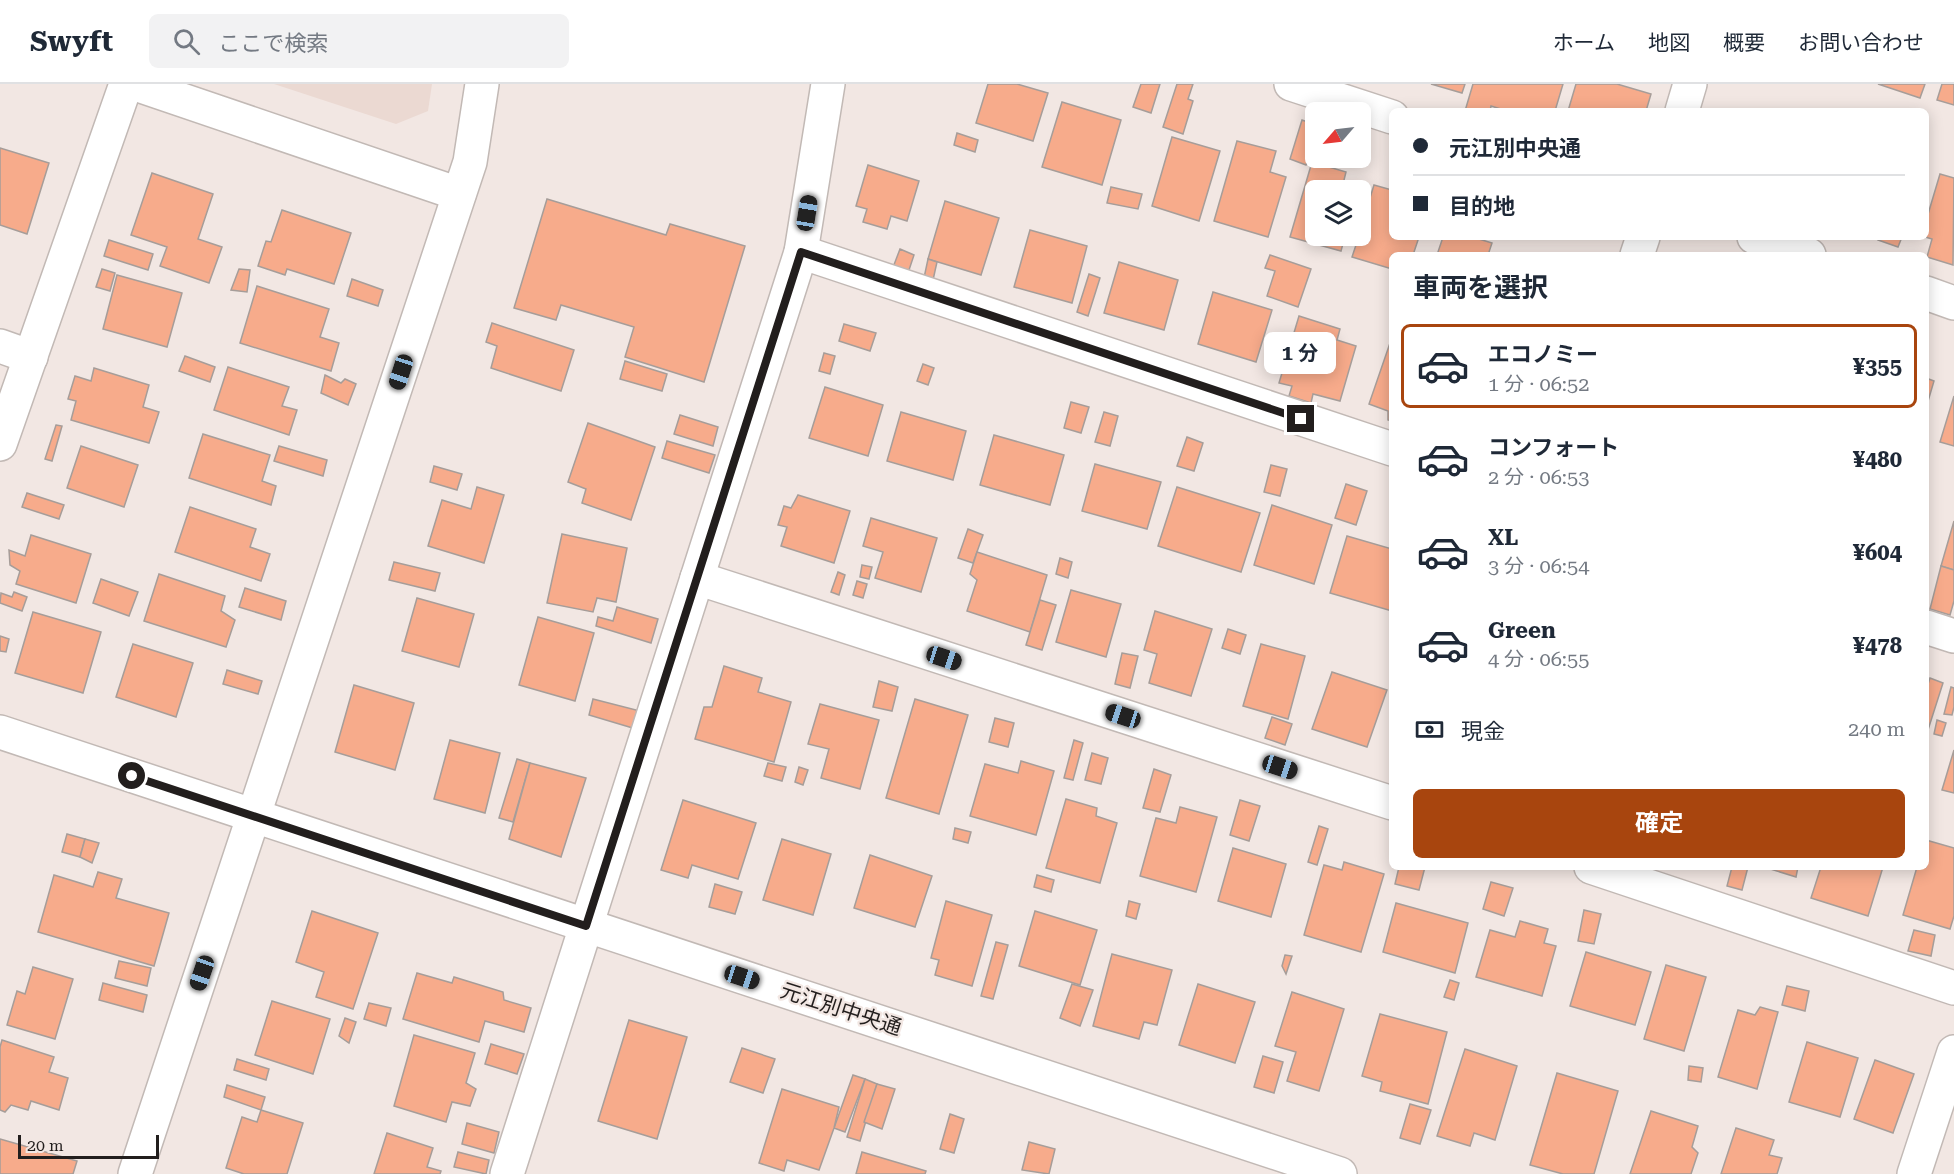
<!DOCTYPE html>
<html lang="ja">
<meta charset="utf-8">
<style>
:root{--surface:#fff;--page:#f2f2f3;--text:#1f2937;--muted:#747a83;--line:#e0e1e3;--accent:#a8450e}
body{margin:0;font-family:"Roboto Serif","Noto Sans JP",serif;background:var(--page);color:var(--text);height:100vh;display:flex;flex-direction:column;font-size:22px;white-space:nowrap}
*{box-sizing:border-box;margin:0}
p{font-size:20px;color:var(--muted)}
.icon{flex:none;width:33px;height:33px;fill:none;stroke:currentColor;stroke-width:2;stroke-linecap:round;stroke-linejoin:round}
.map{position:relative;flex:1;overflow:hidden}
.drawer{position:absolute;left:1389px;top:168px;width:540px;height:618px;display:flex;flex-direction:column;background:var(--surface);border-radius:9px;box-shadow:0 3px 15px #0003}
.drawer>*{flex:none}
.hud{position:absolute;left:1389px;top:24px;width:540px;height:132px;border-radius:9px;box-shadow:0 3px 15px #0003;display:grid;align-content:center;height:132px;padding:0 24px;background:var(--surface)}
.needle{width:39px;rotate:242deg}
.buttons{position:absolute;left:1305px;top:18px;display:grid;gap:12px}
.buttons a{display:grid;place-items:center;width:66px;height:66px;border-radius:9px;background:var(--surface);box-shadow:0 3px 15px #0003;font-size:30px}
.scale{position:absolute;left:18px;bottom:15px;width:141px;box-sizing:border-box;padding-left:6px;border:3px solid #221e1d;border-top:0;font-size:16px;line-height:21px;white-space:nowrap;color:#221e1d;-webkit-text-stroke:4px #f2e7e3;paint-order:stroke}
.end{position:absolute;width:27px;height:27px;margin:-14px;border:8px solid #221e1d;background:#fff;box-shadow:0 0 0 3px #fff}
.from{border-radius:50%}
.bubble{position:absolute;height:42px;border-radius:9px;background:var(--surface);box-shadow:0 3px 15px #0003;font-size:20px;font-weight:700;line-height:42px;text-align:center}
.car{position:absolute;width:18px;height:36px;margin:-18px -9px;border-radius:8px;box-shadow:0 0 4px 2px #0007;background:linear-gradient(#222 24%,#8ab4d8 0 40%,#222 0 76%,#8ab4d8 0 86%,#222 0)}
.hud b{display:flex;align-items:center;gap:21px;height:57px;font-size:22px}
.hud b+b{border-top:2px solid var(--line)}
.hud i{width:15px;height:15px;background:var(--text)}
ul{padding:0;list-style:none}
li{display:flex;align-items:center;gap:18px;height:84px;margin:0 12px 9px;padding:0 12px;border:3px solid transparent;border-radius:9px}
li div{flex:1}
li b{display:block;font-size:22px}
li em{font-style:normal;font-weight:700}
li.selected{border-color:var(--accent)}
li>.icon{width:54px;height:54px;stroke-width:1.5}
h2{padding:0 24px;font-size:27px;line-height:72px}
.pay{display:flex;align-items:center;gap:15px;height:66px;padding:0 24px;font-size:22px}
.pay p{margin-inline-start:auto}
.button{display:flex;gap:12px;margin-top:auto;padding:12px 24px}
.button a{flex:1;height:69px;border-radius:9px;background:var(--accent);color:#fff;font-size:24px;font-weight:700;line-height:69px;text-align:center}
header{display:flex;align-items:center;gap:36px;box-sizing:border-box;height:84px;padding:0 30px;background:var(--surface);border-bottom:2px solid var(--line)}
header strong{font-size:28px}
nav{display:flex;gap:33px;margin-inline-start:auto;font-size:21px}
.search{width:420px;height:54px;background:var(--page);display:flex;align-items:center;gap:15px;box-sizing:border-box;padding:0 21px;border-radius:9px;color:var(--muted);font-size:22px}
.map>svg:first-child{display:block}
.built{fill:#ebd9d2}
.building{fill:#f7ab8b;stroke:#a69d99;stroke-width:1.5}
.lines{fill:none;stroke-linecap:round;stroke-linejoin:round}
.street-casing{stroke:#c2b9b5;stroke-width:36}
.street{stroke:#fff;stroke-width:33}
.route{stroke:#221e1d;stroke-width:8}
.labels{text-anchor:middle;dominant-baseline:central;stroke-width:4.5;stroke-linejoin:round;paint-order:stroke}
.street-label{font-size:21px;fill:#221e1d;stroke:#f2e7e3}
</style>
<header>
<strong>Swyft</strong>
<div class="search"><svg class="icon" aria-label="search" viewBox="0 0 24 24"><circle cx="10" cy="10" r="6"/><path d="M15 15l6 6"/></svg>ここで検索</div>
<nav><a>ホーム</a><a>地図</a><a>概要</a><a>お問い合わせ</a></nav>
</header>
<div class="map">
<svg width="1954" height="1090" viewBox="0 0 1954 1090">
<rect width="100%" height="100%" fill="#f2e7e3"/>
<polygon class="built" points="274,0 432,0 428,27 396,40"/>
<g class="building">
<polygon points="988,0 1017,0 1048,9 1033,57 976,39"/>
<polygon points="1141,0 1160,0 1151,29 1133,23"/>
<polygon points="1177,0 1193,0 1188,15 1193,17 1183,50 1163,43"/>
<polygon points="1431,0 1465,0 1462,9"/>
<polygon points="1473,0 1563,0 1555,27 1507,27 1491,22 1490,27 1465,27"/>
<polygon points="1576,0 1617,0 1651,10 1646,27 1568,27"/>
<polygon points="1878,0 1925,0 1920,14"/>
<polygon points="1942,0 1954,0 1954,21 1937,16"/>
<polygon points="1062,18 1121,36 1102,101 1042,83"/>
<polygon points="1302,36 1316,41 1316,50 1306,81 1290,75"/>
<polygon points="957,49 978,56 975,68 954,61"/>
<polygon points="1172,53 1220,67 1199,137 1152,122"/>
<polygon points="1237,57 1276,67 1270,88 1286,93 1268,153 1214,137"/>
<polygon points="0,64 49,79 27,150 0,141"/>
<polygon points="1312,78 1346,88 1343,100 1359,104 1358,106 1316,106 1316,152 1345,152 1341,167 1290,153"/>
<polygon points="868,81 919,97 907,137 891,132 887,145 863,138 867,125 856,122"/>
<polygon points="152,89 213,110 198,155 222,163 209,199 160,182 167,163 131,151"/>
<polygon points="1940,90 1954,94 1953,181 1927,173 1932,155 1925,153 1926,137"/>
<polygon points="1374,101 1392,106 1392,153 1419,153 1413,171 1392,171 1392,185 1352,173 1359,152 1360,152 1360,146"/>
<polygon points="1111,103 1142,110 1138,125 1107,119"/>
<polygon points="547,115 666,151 670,140 745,162 704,298 625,273 634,243 561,221 556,236 514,224"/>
<polygon points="945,117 999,134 981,191 928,175"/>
<polygon points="282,126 351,149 334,200 287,185 285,191 258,182 266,157 271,158"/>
<polygon points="1030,146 1087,162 1072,219 1014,203"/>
<polygon points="1443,153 1480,153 1479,155 1492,159 1488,171 1437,171"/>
<polygon points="1879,153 1902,153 1898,163 1878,156"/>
<polygon points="109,156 153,170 148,186 104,172"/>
<polygon points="900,165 914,171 907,192 892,186"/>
<polygon points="1270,171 1311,185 1298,223 1267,212 1275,187 1265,184"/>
<polygon points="928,175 937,178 933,196 924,194"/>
<polygon points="1119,178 1178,196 1164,246 1104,229"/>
<polygon points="102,185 115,189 110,207 96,203"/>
<polygon points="239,185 250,186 247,208 231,206"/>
<polygon points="1089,190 1100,194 1088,232 1077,228"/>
<polygon points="117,191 182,209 167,263 103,245"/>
<polygon points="352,195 383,206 378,222 347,212"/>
<polygon points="257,202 329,225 320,253 339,259 331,287 240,259"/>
<polygon points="1213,208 1272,226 1256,278 1198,260"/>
<polygon points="1299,232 1340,245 1337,256 1356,262 1340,317 1313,310 1311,319 1289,312 1292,302 1279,299"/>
<polygon points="492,239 574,266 561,307 491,284 497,262 486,258"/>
<polygon points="844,240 876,249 870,267 839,257"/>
<polygon points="1390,259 1392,260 1392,337 1388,336 1388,327 1369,320"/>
<polygon points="824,269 835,272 830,290 819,287"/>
<polygon points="185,272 215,283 210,298 179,287"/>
<polygon points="625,277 667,290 662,307 620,295"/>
<polygon points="923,280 934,284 928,301 917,297"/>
<polygon points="228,283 289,303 282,322 297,326 289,351 214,326"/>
<polygon points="94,284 149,301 143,323 159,328 149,359 71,336 76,317 68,315 75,292 91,297"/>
<polygon points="325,291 341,299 345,295 356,300 348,321 321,309"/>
<polygon points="1926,294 1934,297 1926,324"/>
<polygon points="825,303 883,321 868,372 809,354"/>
<polygon points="1954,312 1954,362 1940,358"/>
<polygon points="1071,318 1089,323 1081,349 1064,344"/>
<polygon points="901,328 966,347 953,396 887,377"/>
<polygon points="1104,328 1118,332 1110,362 1095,358"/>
<polygon points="680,331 718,343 713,362 674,350"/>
<polygon points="588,339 655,363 631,436 582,419 586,405 568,398"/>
<polygon points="56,341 62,342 52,377 45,375"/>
<polygon points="203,350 270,371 262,397 276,402 271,421 189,394"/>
<polygon points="994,351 1064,371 1050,421 980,401"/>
<polygon points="1187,353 1203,359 1194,387 1177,382"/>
<polygon points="667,357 715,371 709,389 662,374"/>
<polygon points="81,362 138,381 124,423 67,404"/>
<polygon points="279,362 327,376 323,392 274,377"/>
<polygon points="1095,380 1161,398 1147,445 1082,427"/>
<polygon points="1271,381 1287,385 1280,412 1264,408"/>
<polygon points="434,382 462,390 457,406 430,398"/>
<polygon points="1346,400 1367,407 1356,441 1335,434"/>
<polygon points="477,403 504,411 484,479 428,462 442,416 471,425"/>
<polygon points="1177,403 1260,429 1241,488 1158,462"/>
<polygon points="27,409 64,421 59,435 22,423"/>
<polygon points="798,411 850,427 834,479 781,462 787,443 778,441 784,422 791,424"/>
<polygon points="1272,421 1332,441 1314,500 1254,481"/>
<polygon points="190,423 256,445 250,463 270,470 261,497 175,468"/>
<polygon points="871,434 937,454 921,508 875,494 883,468 863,462"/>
<polygon points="1954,437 1954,486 1941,482"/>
<polygon points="968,445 983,451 973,479 958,474"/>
<polygon points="562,450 627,464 616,518 597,514 593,528 547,519"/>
<polygon points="31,451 91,470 76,519 16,500 20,487 10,481 9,466 25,472"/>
<polygon points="1347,452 1392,465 1392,527 1330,509"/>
<polygon points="977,468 1047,491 1030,548 967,527 977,496 970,490"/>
<polygon points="1060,474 1072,478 1068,494 1056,490"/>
<polygon points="394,478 440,489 435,507 389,496"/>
<polygon points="862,481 872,483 869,495 860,493"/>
<polygon points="1941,482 1954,486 1954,517 1950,531 1930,525"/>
<polygon points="838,488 845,491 839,511 831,508"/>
<polygon points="159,490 225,512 221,527 235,536 226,563 144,537"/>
<polygon points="101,495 138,508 129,532 93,519"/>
<polygon points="857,497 867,500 863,514 853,511"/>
<polygon points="245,504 286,517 281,536 239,523"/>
<polygon points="1071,506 1121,520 1106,573 1056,558"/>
<polygon points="14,508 27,513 22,527 0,519 1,509 12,513"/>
<polygon points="417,514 474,530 459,583 402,567"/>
<polygon points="1040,516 1056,521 1042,566 1026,561"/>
<polygon points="617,523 658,535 651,559 596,542 598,533 613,537"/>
<polygon points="1155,527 1212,545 1191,612 1149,599 1157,570 1144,566"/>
<polygon points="33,528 101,548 83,609 15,589"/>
<polygon points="538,533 594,549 575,617 519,601"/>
<polygon points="1228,545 1246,551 1240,570 1222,564"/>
<polygon points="0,552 9,555 6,568 0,567"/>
<polygon points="133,560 193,579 176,633 116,613"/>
<polygon points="1261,560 1305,572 1288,635 1243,622"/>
<polygon points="1122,569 1138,572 1130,604 1115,600"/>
<polygon points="724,582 762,594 758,608 791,618 774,678 695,655 704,623 712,623"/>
<polygon points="227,586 262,597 258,610 223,600"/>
<polygon points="1332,588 1387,606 1367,663 1312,645"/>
<polygon points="1930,594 1943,599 1927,649 1926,606"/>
<polygon points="879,597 898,603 892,627 873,623"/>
<polygon points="354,601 414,619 395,686 335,668"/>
<polygon points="1951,603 1954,604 1954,623 1952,631 1944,630"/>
<polygon points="593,615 640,627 636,645 589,631"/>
<polygon points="915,615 968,631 939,730 886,714"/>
<polygon points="820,620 879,636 860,705 821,694 829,665 808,660"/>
<polygon points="1272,633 1292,640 1285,661 1265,654"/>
<polygon points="995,634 1014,639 1008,663 989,658"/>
<polygon points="1937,636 1946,639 1942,652 1934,650"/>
<polygon points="450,656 500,669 485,729 434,715"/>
<polygon points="1074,656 1083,659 1073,696 1064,694"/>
<polygon points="1954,666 1954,709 1942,706"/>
<polygon points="1092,669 1108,674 1101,700 1085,696"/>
<polygon points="517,675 530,679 513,738 499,734"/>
<polygon points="1021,677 1054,687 1036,751 970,732 985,680 1018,689"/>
<polygon points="530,679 586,694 561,773 509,755"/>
<polygon points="768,679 786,683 782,697 764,692"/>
<polygon points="799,683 808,686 803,701 795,698"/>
<polygon points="1154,685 1171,691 1160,728 1143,724"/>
<polygon points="1066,715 1097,724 1096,732 1117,739 1100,799 1046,784"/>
<polygon points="683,716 756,739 738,795 692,781 688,794 661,786"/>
<polygon points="1240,716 1260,722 1249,757 1230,751"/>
<polygon points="1180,723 1217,733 1196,808 1140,792 1156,734 1176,739"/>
<polygon points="1319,742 1328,745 1317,781 1308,778"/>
<polygon points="955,744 971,748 968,759 953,755"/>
<polygon points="67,750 85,755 80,773 62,768"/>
<polygon points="85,755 99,759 92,779 80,773"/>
<polygon points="782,755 831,770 813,831 763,816"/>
<polygon points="1926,756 1954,764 1954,832 1950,845 1903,831 1917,783 1926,783"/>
<polygon points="1233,764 1286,780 1271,833 1218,817"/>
<polygon points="870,771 932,792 915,843 854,824"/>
<polygon points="1344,778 1384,790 1361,868 1304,851 1324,781 1342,786"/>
<polygon points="1399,783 1425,783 1419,806 1395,800"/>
<polygon points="1732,783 1748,783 1742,806 1727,802"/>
<polygon points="1764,783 1798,783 1796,793"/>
<polygon points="1821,783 1883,783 1868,832 1811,814"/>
<polygon points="98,788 122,795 116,814 169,829 154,882 38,848 54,791 93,803"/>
<polygon points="1037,791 1054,796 1051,808 1034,803"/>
<polygon points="1491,798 1513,804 1504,832 1483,825"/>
<polygon points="715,800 742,808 735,830 709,823"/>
<polygon points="946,817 992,831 972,902 935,891 939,876 931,874"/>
<polygon points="1129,817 1140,820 1136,835 1126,832"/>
<polygon points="1396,819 1468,839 1455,889 1383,868"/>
<polygon points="1584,826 1601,830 1594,860 1578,857"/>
<polygon points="312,827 378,849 353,925 316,913 324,888 296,878"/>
<polygon points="1035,827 1097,846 1080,901 1019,882"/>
<polygon points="1520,837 1548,845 1544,859 1556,862 1542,912 1476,893 1490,846 1515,853"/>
<polygon points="1914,846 1935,851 1931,872 1908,867"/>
<polygon points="996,858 1008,861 993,915 981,912"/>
<polygon points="1586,868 1651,888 1635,941 1570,922"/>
<polygon points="1112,870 1172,886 1157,941 1144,938 1139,955 1093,942"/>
<polygon points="1285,871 1292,872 1286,890 1282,882"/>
<polygon points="119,877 151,884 147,902 115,894"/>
<polygon points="1666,881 1706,893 1684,967 1644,955"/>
<polygon points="33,883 73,895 55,955 7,941 17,907 25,910"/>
<polygon points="417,889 452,899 454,893 503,908 504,916 531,924 524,948 485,937 479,958 403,935"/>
<polygon points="1450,896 1459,899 1454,916 1444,913"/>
<polygon points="103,899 147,911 143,928 99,916"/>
<polygon points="1072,900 1093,906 1080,942 1060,934"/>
<polygon points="1198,900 1255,918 1235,979 1179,961"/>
<polygon points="1787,902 1809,907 1805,927 1782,921"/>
<polygon points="1292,908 1344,925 1319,1007 1287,997 1296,968 1275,962"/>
<polygon points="272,917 330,935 313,990 255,971"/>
<polygon points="369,919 391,924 386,942 364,935"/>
<polygon points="1760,923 1778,928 1757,1005 1718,993 1738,926 1755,931"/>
<polygon points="1380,930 1447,948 1428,1020 1380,1007 1382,998 1362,992"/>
<polygon points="345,934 356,938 349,959 339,952"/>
<polygon points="629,936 687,953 657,1055 598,1037"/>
<polygon points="414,951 475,969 466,999 476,1005 470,1022 452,1018 446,1038 394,1022"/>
<polygon points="2,956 54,973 49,988 68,994 59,1026 31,1017 28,1026 11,1021 5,1028 0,1026 0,963"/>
<polygon points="1807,958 1858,974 1840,1033 1789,1018"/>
<polygon points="491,960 524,970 517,990 485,980"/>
<polygon points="742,964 775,975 763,1009 730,998"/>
<polygon points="1465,965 1517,982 1495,1056 1474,1049 1470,1062 1437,1052"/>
<polygon points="1263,972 1283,978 1274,1009 1254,1003"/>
<polygon points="237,975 269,985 266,996 234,986"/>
<polygon points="1875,976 1914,990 1893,1049 1854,1035"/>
<polygon points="1689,982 1703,984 1701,998 1688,996"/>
<polygon points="1557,989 1618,1007 1594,1090 1563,1090 1530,1081"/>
<polygon points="853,991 865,995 845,1048 834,1044"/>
<polygon points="865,995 877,1000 860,1057 847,1053"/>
<polygon points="877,1000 895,1005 882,1045 864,1038"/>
<polygon points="227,1001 265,1013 261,1026 224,1013"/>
<polygon points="782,1005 839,1023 834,1044 819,1086 787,1076 784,1087 759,1079"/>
<polygon points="1410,1020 1431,1026 1420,1060 1400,1054"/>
<polygon points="261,1026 303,1039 287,1090 244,1090 226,1084 242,1033 257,1038"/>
<polygon points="1651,1027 1698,1042 1692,1063 1698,1069 1691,1090 1630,1090"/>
<polygon points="950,1030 964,1035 954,1069 940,1065"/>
<polygon points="467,1039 499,1048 494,1069 462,1060"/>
<polygon points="1736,1044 1774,1056 1769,1071 1782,1074 1777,1090 1721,1090"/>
<polygon points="387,1049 433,1064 427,1083 441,1087 440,1090 374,1090"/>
<polygon points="0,1055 77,1077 73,1090 0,1090"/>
<polygon points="1029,1058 1055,1065 1049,1090 1022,1086"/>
<polygon points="458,1068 489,1076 486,1090 454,1083"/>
<polygon points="862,1068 926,1087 925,1090 856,1090"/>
</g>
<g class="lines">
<g class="street-casing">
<g id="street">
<polyline points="135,0 459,110"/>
<polyline points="1291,0 1392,33"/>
<polyline points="1682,27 1690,0"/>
<polyline points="1754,153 1809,171"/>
<polyline points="801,168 1392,365"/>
<polyline points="1637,171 1643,153"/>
<polyline points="1926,209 1954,219"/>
<polyline points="0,262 31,273"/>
<polyline points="0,360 126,0"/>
<polyline points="697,494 1392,719"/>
<polyline points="1926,543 1954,552"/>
<polyline points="0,648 1340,1090"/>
<polyline points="1591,783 1954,904"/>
<polyline points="135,1090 470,78 482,0"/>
<polyline points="507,1090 801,168 828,0"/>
<polyline points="1914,1090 1954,968"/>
</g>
</g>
<use href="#street" class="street"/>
</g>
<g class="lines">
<polyline class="route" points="132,692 586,842 801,168 1301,335"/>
</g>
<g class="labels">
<g class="street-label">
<text transform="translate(841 925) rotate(18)">元江別中央通</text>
</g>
</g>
</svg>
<div class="buttons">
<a><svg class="needle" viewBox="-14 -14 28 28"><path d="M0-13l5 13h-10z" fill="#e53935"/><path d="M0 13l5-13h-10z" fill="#747a83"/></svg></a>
<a><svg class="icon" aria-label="layers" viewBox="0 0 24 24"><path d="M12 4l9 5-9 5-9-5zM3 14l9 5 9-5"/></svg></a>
</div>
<div class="scale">20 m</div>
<i class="end from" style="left:132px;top:692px"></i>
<i class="end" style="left:1301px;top:335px"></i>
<div class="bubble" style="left:1264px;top:248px;width:72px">1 分</div>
<i class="car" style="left:807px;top:129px;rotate:9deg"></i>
<i class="car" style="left:401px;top:288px;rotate:198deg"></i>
<i class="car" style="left:944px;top:574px;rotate:108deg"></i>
<i class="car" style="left:1123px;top:632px;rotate:288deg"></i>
<i class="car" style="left:1280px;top:683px;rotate:108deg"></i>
<i class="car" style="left:202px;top:889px;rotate:199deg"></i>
<i class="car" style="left:742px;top:893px;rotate:108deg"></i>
<div class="hud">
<b><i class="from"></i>元江別中央通</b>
<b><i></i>目的地</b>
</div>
<section class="drawer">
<h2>車両を選択</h2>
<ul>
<li class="selected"><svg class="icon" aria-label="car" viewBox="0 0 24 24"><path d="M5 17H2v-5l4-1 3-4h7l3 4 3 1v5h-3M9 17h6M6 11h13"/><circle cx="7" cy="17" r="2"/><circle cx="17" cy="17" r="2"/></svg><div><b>エコノミー</b><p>1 分 · 06:52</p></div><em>¥355</em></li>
<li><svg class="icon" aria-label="car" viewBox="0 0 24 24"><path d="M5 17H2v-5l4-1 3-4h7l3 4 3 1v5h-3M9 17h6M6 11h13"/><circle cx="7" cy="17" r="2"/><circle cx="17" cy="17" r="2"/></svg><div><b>コンフォート</b><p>2 分 · 06:53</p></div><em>¥480</em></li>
<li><svg class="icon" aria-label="car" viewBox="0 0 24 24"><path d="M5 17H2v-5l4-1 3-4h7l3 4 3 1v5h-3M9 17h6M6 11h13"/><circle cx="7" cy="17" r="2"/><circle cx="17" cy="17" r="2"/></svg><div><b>XL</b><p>3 分 · 06:54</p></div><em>¥604</em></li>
<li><svg class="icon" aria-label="car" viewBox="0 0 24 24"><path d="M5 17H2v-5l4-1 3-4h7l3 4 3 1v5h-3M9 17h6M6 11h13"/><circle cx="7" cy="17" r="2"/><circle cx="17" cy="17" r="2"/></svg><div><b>Green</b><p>4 分 · 06:55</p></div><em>¥478</em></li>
</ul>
<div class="pay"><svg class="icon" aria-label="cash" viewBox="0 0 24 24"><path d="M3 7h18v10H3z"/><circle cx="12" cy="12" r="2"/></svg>現金<p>240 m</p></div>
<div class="button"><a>確定</a></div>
</section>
</div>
